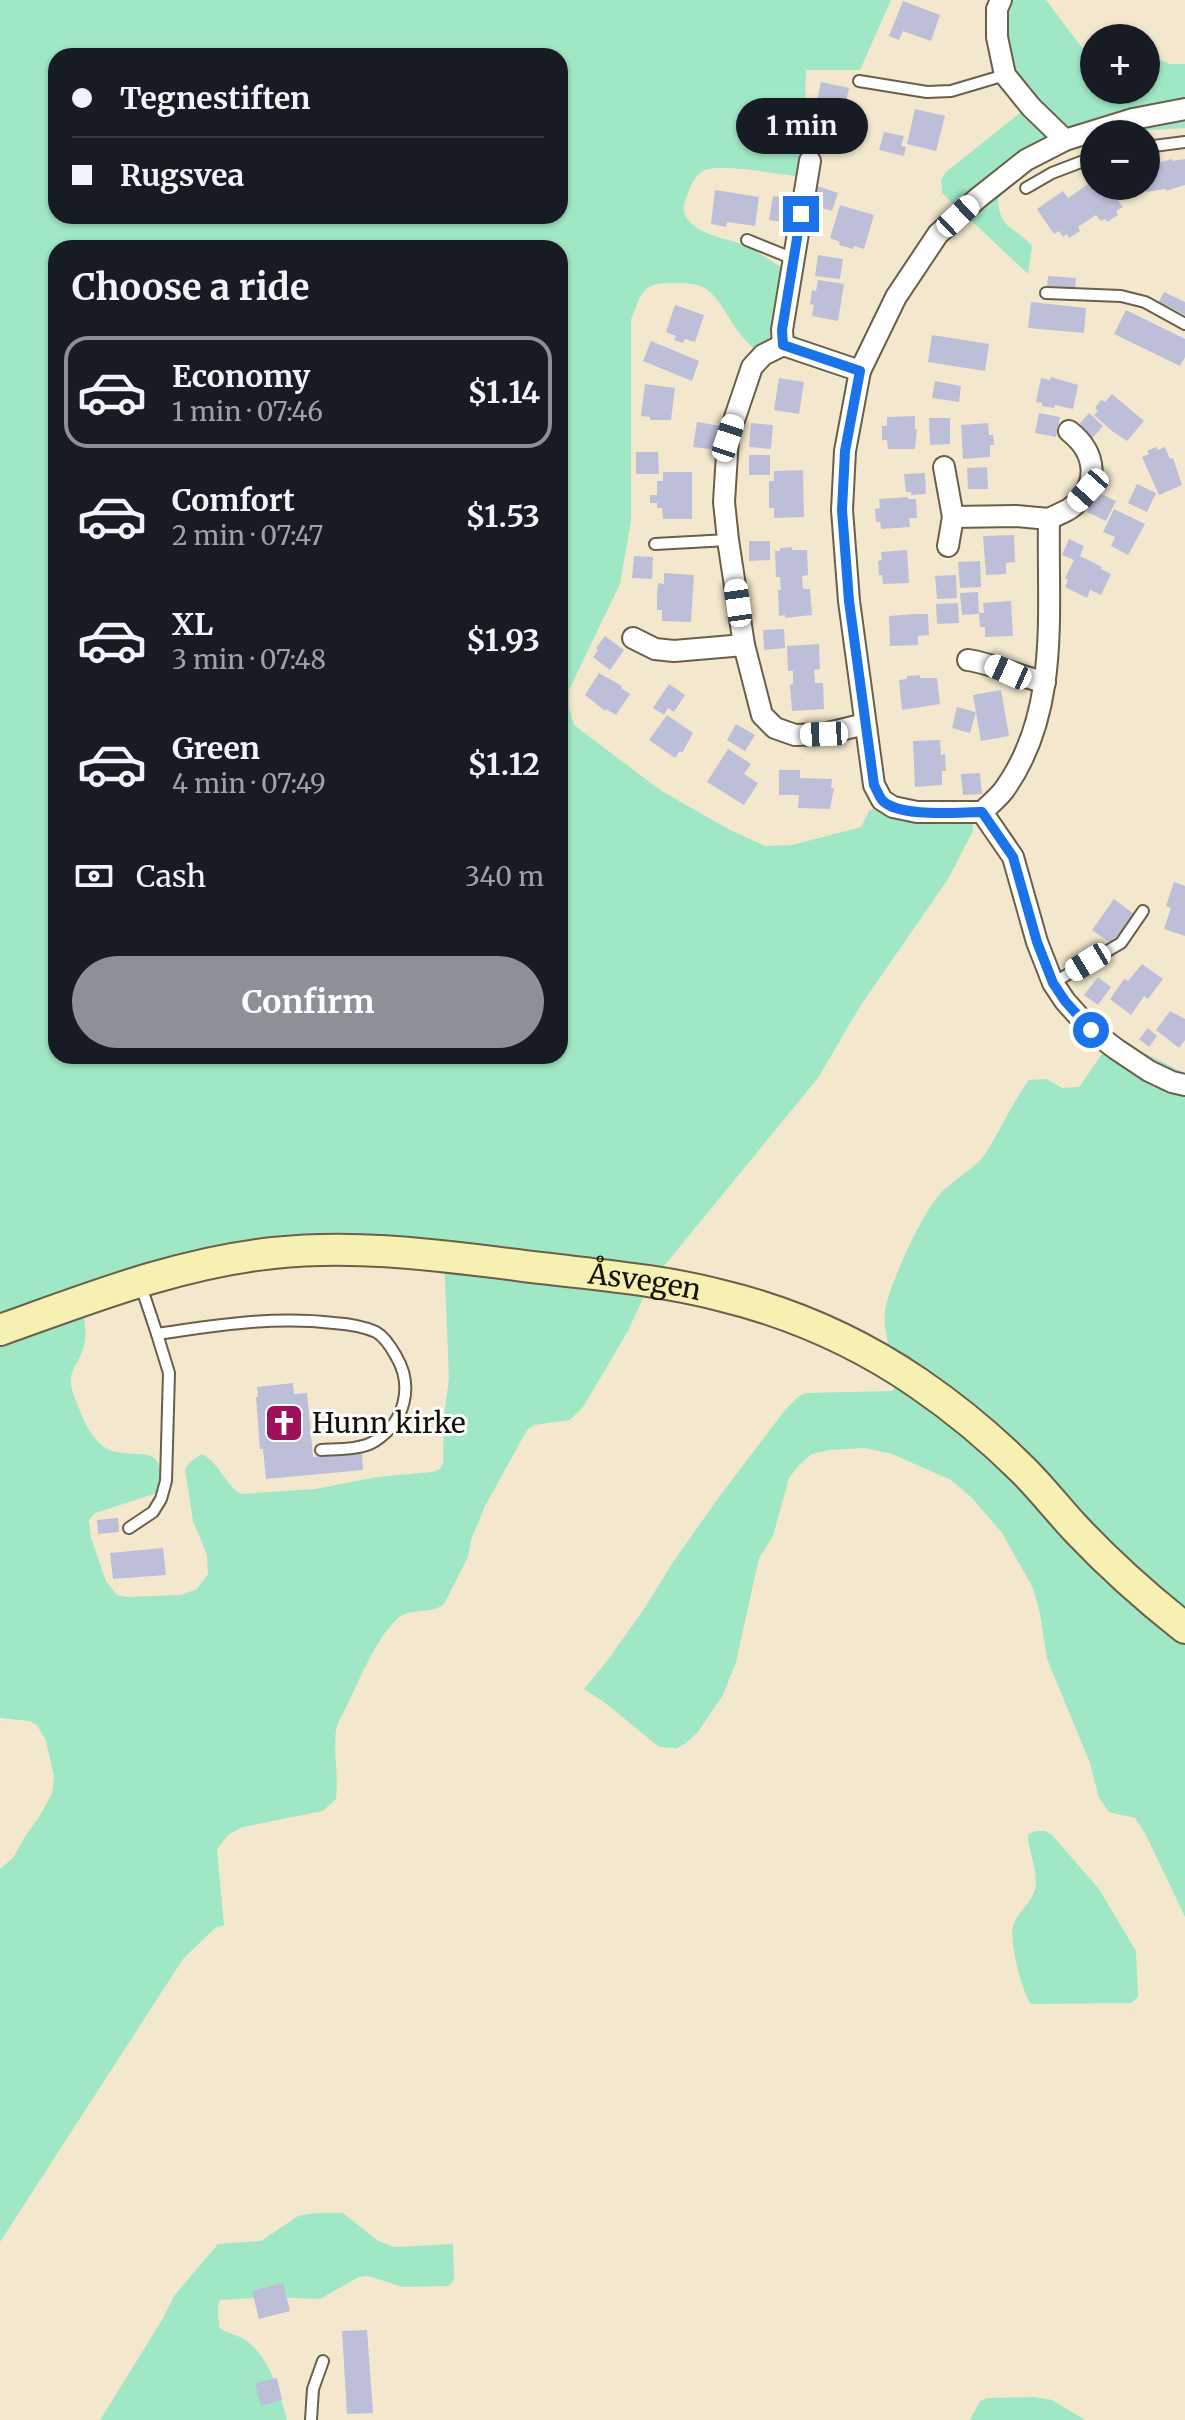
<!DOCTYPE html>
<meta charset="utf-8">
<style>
:root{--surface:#171b24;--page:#20242c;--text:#f1f3f6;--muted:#9ea1a6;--line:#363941;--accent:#8c9099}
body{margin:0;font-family:Merriweather,serif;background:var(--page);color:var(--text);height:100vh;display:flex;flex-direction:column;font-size:30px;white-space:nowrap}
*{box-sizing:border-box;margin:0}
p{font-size:26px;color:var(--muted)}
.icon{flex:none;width:44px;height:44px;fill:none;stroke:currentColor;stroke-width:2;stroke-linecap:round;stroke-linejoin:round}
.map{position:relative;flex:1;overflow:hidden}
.side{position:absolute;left:48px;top:240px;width:520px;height:824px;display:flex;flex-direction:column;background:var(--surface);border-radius:24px;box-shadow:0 2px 6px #0004}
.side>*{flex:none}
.hud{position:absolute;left:48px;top:48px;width:520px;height:176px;border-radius:24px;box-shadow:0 2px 6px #0004;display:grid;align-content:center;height:176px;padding:0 24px;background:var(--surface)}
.tools{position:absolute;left:1080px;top:24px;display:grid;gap:16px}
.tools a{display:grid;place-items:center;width:80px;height:80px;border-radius:50%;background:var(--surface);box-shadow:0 2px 6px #0004;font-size:40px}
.end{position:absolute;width:36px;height:36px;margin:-18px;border:10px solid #1a73e8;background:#fff;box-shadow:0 0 0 4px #fff}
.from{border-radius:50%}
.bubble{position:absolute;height:56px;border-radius:28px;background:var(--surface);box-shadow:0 2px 6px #0004;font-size:26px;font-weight:700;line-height:56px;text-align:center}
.car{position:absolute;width:24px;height:48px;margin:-24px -12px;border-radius:10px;box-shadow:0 0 6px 2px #0007;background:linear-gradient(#fff 24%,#345 0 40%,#fff 0 76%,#345 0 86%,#fff 0)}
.hud b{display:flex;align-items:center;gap:28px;height:76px;font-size:30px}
.hud b+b{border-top:2px solid var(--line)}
.hud i{width:20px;height:20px;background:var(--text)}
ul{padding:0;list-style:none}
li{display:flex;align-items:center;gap:24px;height:112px;margin:0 16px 12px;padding:0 8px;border:4px solid transparent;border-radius:24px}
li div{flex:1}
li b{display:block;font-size:30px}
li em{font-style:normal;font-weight:700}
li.active{border-color:var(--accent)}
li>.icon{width:72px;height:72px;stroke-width:1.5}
h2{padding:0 24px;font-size:36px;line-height:96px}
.pay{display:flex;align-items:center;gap:20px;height:88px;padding:0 24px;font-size:30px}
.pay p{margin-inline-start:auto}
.action{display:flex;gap:16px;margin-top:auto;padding:16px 24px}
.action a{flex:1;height:92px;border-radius:48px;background:var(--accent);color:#fff;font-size:32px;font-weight:700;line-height:92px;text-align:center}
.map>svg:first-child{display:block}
.green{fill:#a0e8c5;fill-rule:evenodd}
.building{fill:#bdbfd9}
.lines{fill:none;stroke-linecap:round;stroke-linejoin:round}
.lane-casing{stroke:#6a5f49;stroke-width:14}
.street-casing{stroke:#6a5f49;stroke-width:24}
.secondary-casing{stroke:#6a5f49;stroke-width:34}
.lane{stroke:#fff;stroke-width:10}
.street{stroke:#fff;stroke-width:20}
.secondary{stroke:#f6f0b3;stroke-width:30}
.route{stroke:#1a73e8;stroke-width:10}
.labels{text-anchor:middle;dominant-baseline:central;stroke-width:6;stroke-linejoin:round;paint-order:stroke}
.street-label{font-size:28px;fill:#161209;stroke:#fff}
.poi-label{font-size:28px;fill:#161209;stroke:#fff;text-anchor:start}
</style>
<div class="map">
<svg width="1185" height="2420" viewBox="0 0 1185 2420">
<rect width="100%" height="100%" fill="#f3e8cd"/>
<g class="green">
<path d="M0 0H891L860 70H806L804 131 796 176C777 174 718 163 703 171 695 175 690 187 687 196 682 208 682 215 692 224 708 238 730 238 749 247 763 255 777 265 791 273L784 348 760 354C752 347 744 340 738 331 727 317 719 296 703 287 695 283 681 283 672 283 641 282 641 295 631 320V521L620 584 569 690V708L574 725 660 790 732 831 765 846 792 845 861 827 869 811 876 807 973 803V831L948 879 859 1008 818 1078 650 1283 628 1331 583 1407 570 1420 534 1425 527 1430 485 1506 471 1540 468 1557 444 1604C432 1615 412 1607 398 1618 375 1640 362 1675 348 1703 344 1712 337 1722 336 1731 333 1751 339 1776 336 1799L323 1811 243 1827 228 1835 217 1849 224 1925 215 1928 183 1959 0 2242V1869L13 1858 24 1838 39 1817 52 1794 54 1776 46 1741 37 1725 29 1721 0 1718ZM56 56H560V216H56ZM56 248H560V1056H56ZM285 1246 444 1254 449 1379 444 1415 443 1463 440 1469 432 1472 377 1477 315 1489 241 1494C224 1484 220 1463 202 1454L190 1462 185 1469 193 1521 207 1555 208 1574 197 1589 181 1595 126 1597 117 1595 106 1581 91 1538 89 1520 95 1513 154 1494 161 1489C164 1438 137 1462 108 1449 91 1441 81 1415 75 1398 64 1371 78 1368 84 1346 87 1335 84 1320 84 1309Z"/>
<path d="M1001 0H1046L1083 49 1094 50V90H1146V53L1170 64H1185V128L1121 132 1061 152 1020 171 998 199C1000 231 1013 224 1032 246L1028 274 942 193 941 180 946 172 1030 105 1011 85Z"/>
<path d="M1113 1038 1185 1073V1917L1145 1833 1135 1818 1109 1812 1099 1798 1090 1763 1047 1659 1040 1614 1033 1588 1002 1533 972 1498 951 1480 892 1454 865 1448 829 1450 812 1454 799 1465 789 1478 773 1536 759 1558 736 1662 723 1695 698 1732 685 1744 677 1748 659 1747 604 1702 584 1689 607 1661 644 1609 673 1562 719 1497 785 1410 798 1397 805 1393 893 1391C902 1372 877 1331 887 1301 895 1274 921 1216 939 1195 952 1180 975 1169 985 1154 1001 1130 1012 1103 1029 1080L1046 1079 1062 1088 1079 1087Z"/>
<path d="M1036 1831H1045L1052 1835 1099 1889 1136 1951 1138 1997 1131 2003 1031 2004C1022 1992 1009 1942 1013 1926 1016 1914 1031 1904 1035 1889 1039 1870 1028 1853 1028 1834Z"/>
<path d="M316 2213H343L378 2241 394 2247 453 2244 454 2280 448 2286 403 2287 368 2276 359 2277 320 2299 266 2297 220 2300 218 2308 219 2327C227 2334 233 2333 242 2338 268 2353 280 2392 287 2420H100L162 2320 174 2296 218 2244 261 2241 298 2216Z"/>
<polygon points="1034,2397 1052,2400 1085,2420 970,2420 980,2401 988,2398"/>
</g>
<g class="building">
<polygon points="903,1 940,15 931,41 903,31 899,40 889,36"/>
<polygon points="821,82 849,88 842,121 836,120 834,129 817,126 819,116 814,115"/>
<polygon points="915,109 945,116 936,151 907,144"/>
<polygon points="884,132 904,136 901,146 906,147 904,156 879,150"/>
<polygon points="1172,159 1172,161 1185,159 1185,185 1166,191 1166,189 1146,192 1146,166"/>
<polygon points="1094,180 1094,186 1119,186 1126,196 1118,201 1123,207 1116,211 1118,215 1107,222 1105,219 1101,221 1096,215 1078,227 1080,231 1069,238 1067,234 1063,237 1059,231 1054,234 1037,209 1063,191 1068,198"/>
<polygon points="817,186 838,193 832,211 812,205"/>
<polygon points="715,190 759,197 755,226 727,222 726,227 711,224"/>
<polygon points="773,196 793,199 789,223 769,220"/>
<polygon points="840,205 874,215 864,249 854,246 853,249 839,245 840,242 830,238"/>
<polygon points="818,255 843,259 840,279 815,276"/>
<polygon points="1048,276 1076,278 1075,290 1047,287"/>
<polygon points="818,280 844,284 838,321 812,316 814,305 810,304 812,290 816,291"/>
<polygon points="1164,292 1185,302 1185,315 1159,302"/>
<polygon points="1031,302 1086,308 1084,333 1028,328"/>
<polygon points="675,305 704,315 695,342 685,339 683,343 674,340 676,336 666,332"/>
<polygon points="1126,310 1185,339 1185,357 1180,366 1114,334"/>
<polygon points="932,335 989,344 985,371 928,362"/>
<polygon points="651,341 699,361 692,381 643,361"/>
<polygon points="1051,377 1078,385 1073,409 1055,405 1054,408 1042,406 1042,403 1036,402 1041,378 1050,380"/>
<polygon points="779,378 804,382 799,414 774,410"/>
<polygon points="935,381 961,386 959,402 932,398"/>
<polygon points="645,384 675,388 671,420 650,420 650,417 641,416"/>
<polygon points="1112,394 1144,421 1127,441 1112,431 1094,415 1098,411 1095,408 1101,400 1105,402"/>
<polygon points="1039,413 1060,417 1056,437 1035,433"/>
<polygon points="1089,413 1103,426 1090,441 1076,428"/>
<polygon points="915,416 915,429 917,429 915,449 888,449 887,440 882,440 882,426 887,426 887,417"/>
<polygon points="929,418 950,418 950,444 930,445"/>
<polygon points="697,422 721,426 718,450 693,447"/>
<polygon points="751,423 773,425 771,449 749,447"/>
<polygon points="988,423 989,435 993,435 994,445 990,445 990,457 963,459 961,425"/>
<polygon points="1156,447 1158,450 1165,447 1170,459 1173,458 1182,485 1159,495 1142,457 1149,454 1147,451"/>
<polygon points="636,452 658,452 659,474 636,474"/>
<rect x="749" y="455" width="21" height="20"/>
<polygon points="987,467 988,489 968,489 967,468"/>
<polygon points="803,470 804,517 774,518 774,508 769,508 769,481 774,481 774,471"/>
<polygon points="663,472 692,472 692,519 663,519 662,508 657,508 657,503 650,503 650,495 657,495 657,481 663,481"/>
<polygon points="925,473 926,494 911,495 911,492 906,492 904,474"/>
<polygon points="1137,484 1156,493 1147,512 1128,503"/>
<polygon points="1097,492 1116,501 1106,521 1087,512"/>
<polygon points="908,497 908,499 916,499 917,518 909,518 910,527 881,529 880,522 876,522 875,509 880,508 879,499"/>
<polygon points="1114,509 1145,524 1128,555 1111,546 1115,537 1103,532"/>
<polygon points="1014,535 1015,562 1006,563 1006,574 986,575 983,536"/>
<polygon points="1069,539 1084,546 1080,556 1102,567 1101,569 1111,574 1101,595 1090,590 1087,598 1065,587 1068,580 1065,578 1074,560 1062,555"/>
<polygon points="749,541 770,541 770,560 749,561"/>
<polygon points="792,547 792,550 807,550 808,575 802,576 803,589 810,589 812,615 785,618 785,615 779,616 778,590 781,590 780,577 776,577 775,551 780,551 780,548"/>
<polygon points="907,550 909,583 883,584 882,575 879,575 878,561 882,560 881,552"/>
<polygon points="634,556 653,557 652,579 632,578"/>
<polygon points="980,561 981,587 960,588 958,562"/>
<polygon points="664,573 694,575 691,622 662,621 662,610 657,610 657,597 658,583 664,584"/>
<polygon points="956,575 957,598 937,599 935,576"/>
<polygon points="978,592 979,614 962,615 960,593"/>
<polygon points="1011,601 1013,636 985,637 985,627 980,627 979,613 984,613 983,603"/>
<polygon points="958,603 959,623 937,624 936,604"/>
<polygon points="917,614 928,614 929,635 918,636 918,645 890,646 889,616"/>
<polygon points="784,629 785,648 764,650 763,630"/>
<polygon points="605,636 624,650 610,670 593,657 598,650 596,648"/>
<polygon points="819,644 820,669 814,670 815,683 823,683 824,709 792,711 790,685 793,684 793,671 788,671 787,646"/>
<polygon points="599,673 622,686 621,688 630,694 616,715 606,709 605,711 585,695"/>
<polygon points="920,675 920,678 937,678 940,704 902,710 899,680 907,679 907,676"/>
<polygon points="669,684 685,695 674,712 668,708 664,715 653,708"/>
<polygon points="1001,690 1009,736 981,741 973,695"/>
<polygon points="957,707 976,712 970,733 952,728"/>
<polygon points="667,715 693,733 682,753 680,751 675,758 649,740"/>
<polygon points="736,724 755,735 745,751 727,740"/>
<polygon points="940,740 941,755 945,754 946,771 942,771 942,785 915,787 913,741"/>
<polygon points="728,749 751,764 744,774 758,783 744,805 707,782"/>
<polygon points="779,770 800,770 800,778 832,779 831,788 834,788 830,809 798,808 799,795 779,795"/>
<polygon points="980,773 982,794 963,795 961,774"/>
<polygon points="1174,882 1185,886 1185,936 1164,929 1171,908 1166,906"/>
<polygon points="1114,899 1134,914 1112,944 1092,930"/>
<polygon points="1142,964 1163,979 1148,999 1144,996 1131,1015 1110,999 1124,979 1128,981"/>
<polygon points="1098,977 1111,987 1098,1005 1084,995"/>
<polygon points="1170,1011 1185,1019 1185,1040 1179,1048 1156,1030"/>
<polygon points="1148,1028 1157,1036 1149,1047 1139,1039"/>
<polygon points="293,1383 294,1394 307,1393 313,1457 362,1453 363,1470 266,1479 263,1449 260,1449 256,1397 258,1397 257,1387"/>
<polygon points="118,1518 119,1532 98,1534 97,1520"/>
<polygon points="163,1548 166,1575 113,1579 110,1553"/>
<polygon points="283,2283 290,2311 259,2319 252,2291"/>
<polygon points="367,2330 373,2413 347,2414 342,2331"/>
<polygon points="277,2378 282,2400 261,2406 255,2383"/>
</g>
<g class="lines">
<g class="lane-casing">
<g id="lane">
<polyline points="859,81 927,92 951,91 1005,75"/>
<polyline points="1146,147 1185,142"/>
<polyline points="1026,188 1052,173 1094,157"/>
<polyline points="747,240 794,259"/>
<polyline points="1046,293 1121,296 1145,302 1185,324"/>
<polyline points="655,544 728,540"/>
<polyline points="1053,983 1121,943 1143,911"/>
<path d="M141 1286 157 1334C216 1325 274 1316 334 1323 348 1324 363 1326 376 1332 385 1337 391 1347 396 1356 414 1386 405 1422 375 1441 361 1450 337 1449 321 1450"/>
<polyline points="129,1528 153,1512 161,1499 166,1481 169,1373 157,1334"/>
<polyline points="311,2420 313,2389 323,2361"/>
</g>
</g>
<g class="street-casing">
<g id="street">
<polyline points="1001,0 997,9 997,37 1005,75 1031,107 1065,140"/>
<polyline points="1185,109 1133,119 1065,140 1026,160 978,198 938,234 896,297 860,371 845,451 842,510 849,601 874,785 882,800 893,807 917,812 982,812 1013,857 1037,942 1053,983 1065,1001 1091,1030 1116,1049 1149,1071 1172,1082 1185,1085"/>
<polyline points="783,345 782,330 810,161"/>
<polyline points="860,371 783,345 763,355 752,367 728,438 724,502 728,540 744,645 762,715 775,728 795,735 824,734 865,724"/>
<polyline points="944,467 953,517 1016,516 1049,519"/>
<polyline points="948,546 953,517"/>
<polyline points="633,638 655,649 674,651 744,645"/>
<path d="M968 660C995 664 1019 677 1045 682"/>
<path d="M982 812C989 805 998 798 1004 790 1061 711 1047 610 1049 519 1056 515 1066 512 1072 507 1101 484 1096 452 1069 431"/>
</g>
</g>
<g class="secondary-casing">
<g id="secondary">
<path id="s1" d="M0 1330C90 1298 178 1263 273 1253 357 1244 434 1255 517 1265 584 1274 654 1278 719 1295 790 1312 858 1342 918 1383 956 1409 992 1439 1024 1471 1043 1490 1059 1511 1077 1530 1111 1566 1147 1598 1185 1628"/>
</g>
</g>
<use href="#lane" class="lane"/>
<use href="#street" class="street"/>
<use href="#secondary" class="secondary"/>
</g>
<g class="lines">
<path class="route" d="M801 214 782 330 783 345 860 371 845 451 842 510 849 601 874 785C877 790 879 797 883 801 901 818 958 812 982 812L1013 857 1037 942 1053 983 1065 1001 1091 1030"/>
</g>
<defs>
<g id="church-square" transform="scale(2)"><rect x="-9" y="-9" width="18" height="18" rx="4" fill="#9f105a" stroke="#fff"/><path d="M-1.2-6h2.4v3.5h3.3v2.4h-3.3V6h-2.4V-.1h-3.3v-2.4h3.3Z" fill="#fff"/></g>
</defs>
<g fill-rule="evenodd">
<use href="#church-square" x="284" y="1423"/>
</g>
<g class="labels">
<g class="street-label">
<text stroke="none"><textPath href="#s1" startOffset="658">Åsvegen</textPath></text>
</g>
<g class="poi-label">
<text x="312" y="1423">Hunn kirke</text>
</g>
</g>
</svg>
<div class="tools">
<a>+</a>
<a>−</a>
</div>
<i class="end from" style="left:1091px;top:1030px"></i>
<i class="end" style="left:801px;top:214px"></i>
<div class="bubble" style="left:736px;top:98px;width:132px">1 min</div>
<i class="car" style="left:958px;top:216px;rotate:47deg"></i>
<i class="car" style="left:728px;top:438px;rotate:18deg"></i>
<i class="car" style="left:1088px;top:490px;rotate:222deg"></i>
<i class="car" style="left:738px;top:603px;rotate:352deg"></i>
<i class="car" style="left:1008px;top:672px;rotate:294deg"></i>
<i class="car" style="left:824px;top:734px;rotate:268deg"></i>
<i class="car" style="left:1088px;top:962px;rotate:239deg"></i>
<div class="hud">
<b><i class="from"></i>Tegnestiften</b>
<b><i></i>Rugsvea</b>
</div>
<section class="side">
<h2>Choose a ride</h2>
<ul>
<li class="active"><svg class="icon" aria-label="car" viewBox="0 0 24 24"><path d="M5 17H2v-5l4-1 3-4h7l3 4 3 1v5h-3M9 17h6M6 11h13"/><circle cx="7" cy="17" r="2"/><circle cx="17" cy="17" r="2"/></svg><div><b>Economy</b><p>1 min · 07:46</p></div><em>$1.14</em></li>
<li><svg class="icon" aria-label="car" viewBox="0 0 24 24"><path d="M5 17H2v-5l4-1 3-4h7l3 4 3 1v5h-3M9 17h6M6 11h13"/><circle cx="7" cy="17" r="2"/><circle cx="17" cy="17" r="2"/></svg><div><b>Comfort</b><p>2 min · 07:47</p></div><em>$1.53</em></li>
<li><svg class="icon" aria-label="car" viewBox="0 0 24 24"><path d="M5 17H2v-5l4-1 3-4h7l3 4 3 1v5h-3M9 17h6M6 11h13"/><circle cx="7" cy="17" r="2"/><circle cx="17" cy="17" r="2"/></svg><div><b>XL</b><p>3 min · 07:48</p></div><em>$1.93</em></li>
<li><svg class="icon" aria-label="car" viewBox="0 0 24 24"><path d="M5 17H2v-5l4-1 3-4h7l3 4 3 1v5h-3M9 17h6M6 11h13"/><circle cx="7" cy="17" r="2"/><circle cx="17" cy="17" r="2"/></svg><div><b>Green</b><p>4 min · 07:49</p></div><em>$1.12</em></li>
</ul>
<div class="pay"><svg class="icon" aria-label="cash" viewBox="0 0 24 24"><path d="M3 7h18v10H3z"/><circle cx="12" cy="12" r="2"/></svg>Cash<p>340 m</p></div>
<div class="action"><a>Confirm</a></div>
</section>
</div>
